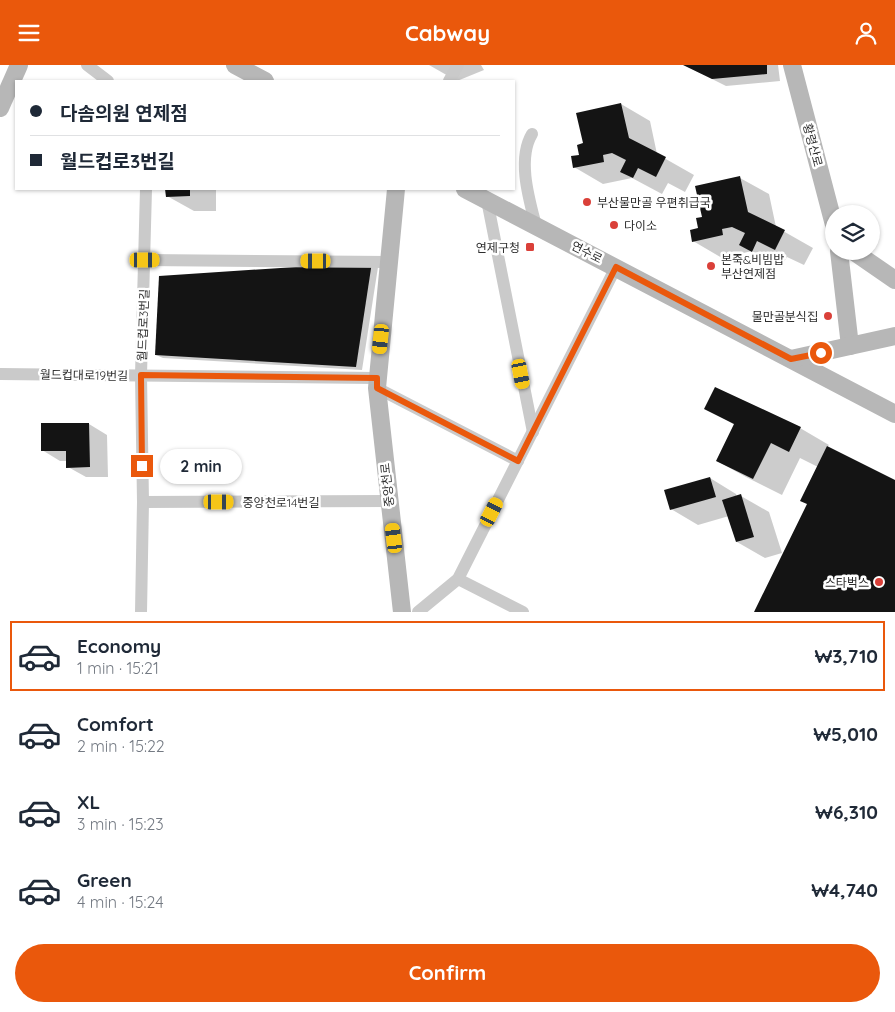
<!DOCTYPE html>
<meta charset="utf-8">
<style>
:root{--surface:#fff;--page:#f6f6f7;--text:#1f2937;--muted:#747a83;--line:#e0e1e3;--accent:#ea580c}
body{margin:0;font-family:Quicksand,"Noto Sans KR",sans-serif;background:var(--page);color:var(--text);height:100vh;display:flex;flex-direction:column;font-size:19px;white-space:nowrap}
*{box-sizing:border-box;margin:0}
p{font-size:16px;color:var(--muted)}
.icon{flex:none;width:28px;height:28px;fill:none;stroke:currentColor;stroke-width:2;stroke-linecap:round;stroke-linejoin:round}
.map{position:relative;height:547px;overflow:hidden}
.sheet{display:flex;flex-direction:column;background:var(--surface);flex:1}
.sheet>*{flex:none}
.hud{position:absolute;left:15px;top:15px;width:500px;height:110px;border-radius:0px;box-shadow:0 1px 4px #0004;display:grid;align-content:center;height:110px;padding:0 15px;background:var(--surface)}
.fabs{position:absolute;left:825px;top:140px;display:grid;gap:10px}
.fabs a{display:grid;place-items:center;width:55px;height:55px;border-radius:50%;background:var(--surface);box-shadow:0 1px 4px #0004;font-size:25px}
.end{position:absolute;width:22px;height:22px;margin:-11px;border:6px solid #ea580c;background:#fff;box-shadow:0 0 0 2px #fff}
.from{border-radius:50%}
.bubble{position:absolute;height:35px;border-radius:18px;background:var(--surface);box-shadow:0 1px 4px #0004;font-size:16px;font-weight:700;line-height:35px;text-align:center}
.car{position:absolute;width:15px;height:30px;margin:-15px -8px;border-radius:6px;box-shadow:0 0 4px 1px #0007;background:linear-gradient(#f5c518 24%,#345 0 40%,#f5c518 0 76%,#345 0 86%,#f5c518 0)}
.hud b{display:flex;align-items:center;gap:18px;height:48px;font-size:19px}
.hud b+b{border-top:1px solid var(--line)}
.hud i{width:12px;height:12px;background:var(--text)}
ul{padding:9px 0 0;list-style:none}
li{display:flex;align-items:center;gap:15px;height:70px;margin:0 10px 8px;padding:0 5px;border:2px solid transparent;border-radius:0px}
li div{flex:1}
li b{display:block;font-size:19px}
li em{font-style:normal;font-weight:700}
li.selected{border-color:var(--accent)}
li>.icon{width:45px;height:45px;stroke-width:1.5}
.primary-button{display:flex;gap:10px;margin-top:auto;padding:10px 15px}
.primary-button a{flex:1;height:58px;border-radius:30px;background:var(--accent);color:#fff;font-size:20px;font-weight:700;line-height:58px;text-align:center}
header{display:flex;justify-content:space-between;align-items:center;height:65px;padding:0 15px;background:var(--accent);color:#fff;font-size:22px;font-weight:700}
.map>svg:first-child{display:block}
.shadow{fill:#0003}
.building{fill:#141414}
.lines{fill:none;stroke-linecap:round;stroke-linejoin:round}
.street{stroke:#cacaca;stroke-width:12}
.secondary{stroke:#b7b7b7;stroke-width:18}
.route{stroke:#ea580c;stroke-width:6}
.poi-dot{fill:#da4039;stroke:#fff;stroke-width:2}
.labels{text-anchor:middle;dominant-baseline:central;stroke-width:5;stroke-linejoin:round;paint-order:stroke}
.street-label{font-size:12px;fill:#2d2d2d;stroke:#fff}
.poi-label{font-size:12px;fill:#2d2d2d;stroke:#fff;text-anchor:start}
</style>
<header><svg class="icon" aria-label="menu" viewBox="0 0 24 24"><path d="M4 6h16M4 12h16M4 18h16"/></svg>Cabway<svg class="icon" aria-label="person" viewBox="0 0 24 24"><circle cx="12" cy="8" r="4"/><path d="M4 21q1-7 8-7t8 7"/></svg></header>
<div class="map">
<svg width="895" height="547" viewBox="0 0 895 547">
<rect width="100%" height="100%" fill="#fff"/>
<g class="shadow">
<polygon points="429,0 481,0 484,5 457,16"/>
<polygon points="684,0 778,0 780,16 726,21"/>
<polygon points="621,39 650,56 657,89 694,110 685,127 668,118 662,129 632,113 603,119 574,102 584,79"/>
<polygon points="740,113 769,129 776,162 813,183 804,200 787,192 781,202 752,186 722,193 693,176 703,153"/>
<polygon points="167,124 216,124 216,146 194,146 167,131"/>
<polygon points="378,202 362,305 163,293 156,290 160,212"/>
<polygon points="706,343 800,363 829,380 827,382 895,416 895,547 756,547 808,439 818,402 800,393 782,430 746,412 717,396 735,360"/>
<polygon points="89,359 107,370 108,412 86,412 68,402 67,396 60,396 42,385 42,360"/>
<polygon points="710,413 736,429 737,432 741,431 769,447 782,488 765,493 737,477 729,451 698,460 671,444"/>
</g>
<g class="building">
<polygon points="683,0 767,0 767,9 712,14"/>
<polygon points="621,38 629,73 666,92 656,112 638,103 633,113 620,107 626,95 612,88 603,90 604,97 573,103 571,91 579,90 577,80 583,78 576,48"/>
<polygon points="740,111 748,147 785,165 775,185 757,176 752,187 739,180 745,168 732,162 722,164 723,170 692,177 690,165 698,163 696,153 702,152 695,121"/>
<polygon points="165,124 190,124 190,131 166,132"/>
<polygon points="372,197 356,302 155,290 159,211"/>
<polygon points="715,322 801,362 789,387 771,378 753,414 716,396 734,359 704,344"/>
<polygon points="41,358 89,358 90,402 66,403 66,386 41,386"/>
<polygon points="827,381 895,415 895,547 754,547 807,439 800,436"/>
<polygon points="710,412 716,432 670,445 664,425"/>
<polygon points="741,429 754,472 736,477 722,435"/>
</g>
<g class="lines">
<g class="street">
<polyline points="87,0 108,16"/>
<polyline points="449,16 458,0"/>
<path d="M532 69C517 94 529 134 536 161"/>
<polyline points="487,135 533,367"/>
<polyline points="145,195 389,197"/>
<polyline points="0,309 377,313"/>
<polyline points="377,323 518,396"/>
<polyline points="143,437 389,436"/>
<polyline points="458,514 523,547"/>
<polyline points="141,547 143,437 141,310 146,124"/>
<polyline points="418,547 458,514 616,202"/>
</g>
<g class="secondary">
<polyline points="235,0 265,16"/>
<polyline points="792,0 834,160"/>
<polyline points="0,43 19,0"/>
<polyline points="396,124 377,323 402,547"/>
<polyline points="465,124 895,349"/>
<polyline points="839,186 850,281"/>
<polyline points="853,186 895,215"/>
<polyline points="791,294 895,271"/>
</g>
</g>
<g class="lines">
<polyline class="route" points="142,401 141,310 377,313 377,323 518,396 616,202 791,294 821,288"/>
</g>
<g class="poi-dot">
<circle cx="587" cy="137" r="5"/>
<circle cx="614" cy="160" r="5"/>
<rect x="525" y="177" width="10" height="10" rx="2.5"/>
<circle cx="711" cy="201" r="5"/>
<circle cx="828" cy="251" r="5"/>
<circle cx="879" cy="517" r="5"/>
</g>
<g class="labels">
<g class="street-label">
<text transform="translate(813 80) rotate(75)">황령산로</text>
<text transform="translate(587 187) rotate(27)">연수로</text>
<text transform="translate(143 260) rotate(-88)">월드컵로3번길</text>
<text transform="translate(84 310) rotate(1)">월드컵대로19번길</text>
<text transform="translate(387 420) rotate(-96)">중앙천로</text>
<text x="281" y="437">중앙천로14번길</text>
</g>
<g class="poi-label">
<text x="597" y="137">부산물만골 우편취급국</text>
<text x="624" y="160">다이소</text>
<text x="520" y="182" text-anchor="end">연제구청</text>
<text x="721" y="194">본죽&amp;비빔밥<tspan x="721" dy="14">부산연제점</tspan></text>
<text x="818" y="251" text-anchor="end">물만골분식집</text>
<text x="869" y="517" text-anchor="end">스타벅스</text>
</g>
</g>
</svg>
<div class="fabs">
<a><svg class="icon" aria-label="layers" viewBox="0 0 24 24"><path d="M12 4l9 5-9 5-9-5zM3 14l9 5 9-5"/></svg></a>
</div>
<i class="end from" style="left:821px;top:288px"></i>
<i class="end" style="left:142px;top:401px"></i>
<div class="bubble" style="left:160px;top:384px;width:82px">2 min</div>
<i class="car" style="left:145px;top:195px;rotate:90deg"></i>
<i class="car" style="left:316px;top:196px;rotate:270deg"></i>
<i class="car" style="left:381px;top:274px;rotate:186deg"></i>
<i class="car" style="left:521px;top:309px;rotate:169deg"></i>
<i class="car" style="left:219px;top:437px;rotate:90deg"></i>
<i class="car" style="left:492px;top:447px;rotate:27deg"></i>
<i class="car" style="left:394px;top:473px;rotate:353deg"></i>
<div class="hud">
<b><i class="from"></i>다솜의원 연제점</b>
<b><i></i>월드컵로3번길</b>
</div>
</div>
<section class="sheet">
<ul>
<li class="selected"><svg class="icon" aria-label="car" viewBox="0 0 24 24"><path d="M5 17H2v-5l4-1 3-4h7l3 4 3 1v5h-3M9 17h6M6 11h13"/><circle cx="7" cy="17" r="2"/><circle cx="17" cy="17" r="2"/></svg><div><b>Economy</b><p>1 min · 15:21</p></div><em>₩3,710</em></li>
<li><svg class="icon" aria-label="car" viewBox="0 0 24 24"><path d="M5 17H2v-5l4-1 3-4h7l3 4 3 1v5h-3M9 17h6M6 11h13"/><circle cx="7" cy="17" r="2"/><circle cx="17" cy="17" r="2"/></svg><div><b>Comfort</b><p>2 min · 15:22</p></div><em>₩5,010</em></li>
<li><svg class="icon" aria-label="car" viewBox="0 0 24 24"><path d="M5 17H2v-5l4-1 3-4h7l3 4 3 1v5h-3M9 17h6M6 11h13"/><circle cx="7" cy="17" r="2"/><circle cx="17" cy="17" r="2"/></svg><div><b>XL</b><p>3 min · 15:23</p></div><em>₩6,310</em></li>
<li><svg class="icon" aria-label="car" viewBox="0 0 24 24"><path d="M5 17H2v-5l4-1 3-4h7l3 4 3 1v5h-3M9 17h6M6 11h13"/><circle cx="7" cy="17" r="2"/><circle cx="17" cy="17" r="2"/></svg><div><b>Green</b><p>4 min · 15:24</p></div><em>₩4,740</em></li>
</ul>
<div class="primary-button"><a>Confirm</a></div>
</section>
